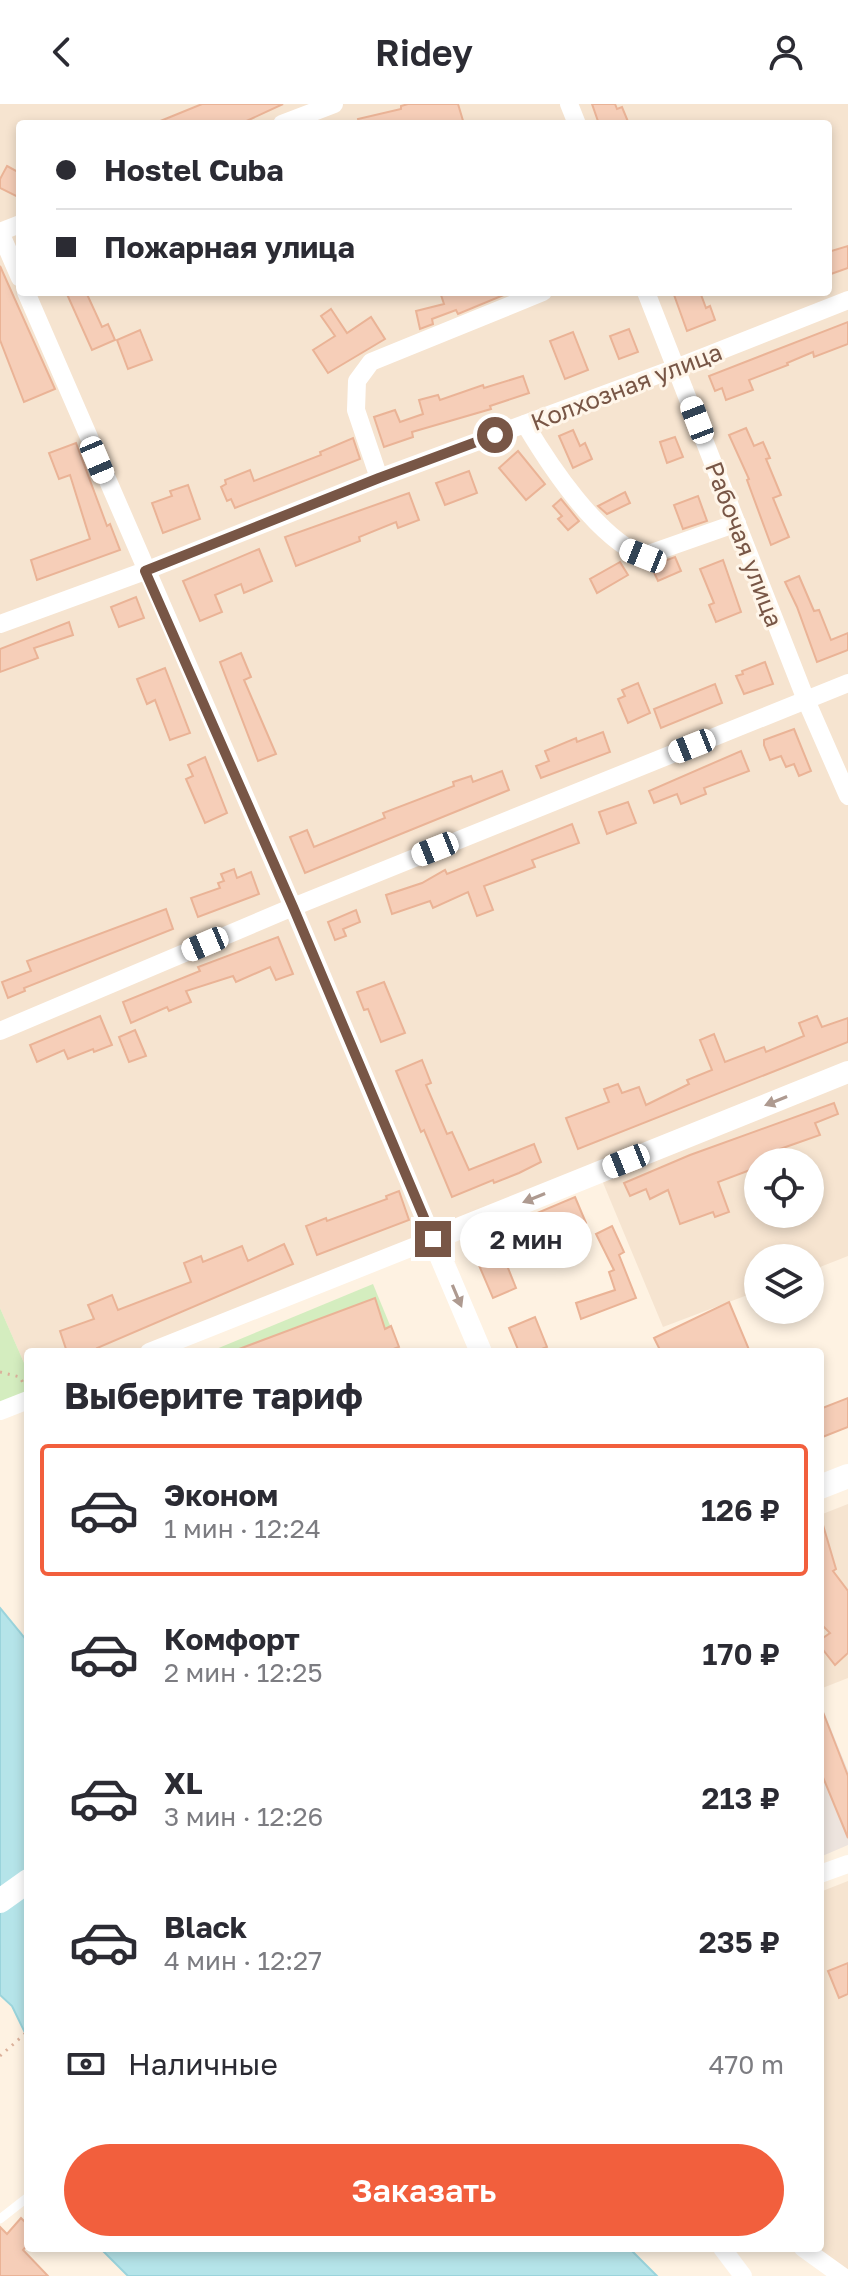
<!DOCTYPE html>
<html lang="ru">
<meta charset="utf-8">
<style>
:root{--surface:#fff;--page:#f2f2f3;--text:#2b2b33;--muted:#7c7c81;--line:#e1e1e2;--accent:#f25f3d}
body{margin:0;font-family:"Golos Text",sans-serif;background:var(--page);color:var(--text);height:100vh;display:flex;flex-direction:column;font-size:30px;white-space:nowrap}
*{box-sizing:border-box;margin:0}
p{font-size:26px;color:var(--muted)}
.icon{flex:none;width:44px;height:44px;fill:none;stroke:currentColor;stroke-width:2;stroke-linecap:round;stroke-linejoin:round}
.map{position:relative;flex:1;overflow:hidden}
.panel{position:absolute;left:24px;top:1244px;width:800px;height:904px;display:flex;flex-direction:column;background:var(--surface);border-radius:8px;box-shadow:0 4px 12px #0003}
.panel>*{flex:none}
.banner{position:absolute;left:16px;top:16px;width:816px;height:176px;border-radius:8px;box-shadow:0 4px 12px #0003;display:grid;align-content:center;height:176px;padding:0 40px;background:var(--surface)}
.controls{position:absolute;left:744px;top:1044px;display:grid;gap:16px}
.controls a{display:grid;place-items:center;width:80px;height:80px;border-radius:50%;background:var(--surface);box-shadow:0 4px 12px #0003;font-size:40px}
.end{position:absolute;width:36px;height:36px;margin:-18px;border:10px solid #785646;background:#fff;box-shadow:0 0 0 4px #fff}
.from{border-radius:50%}
.bubble{position:absolute;height:56px;border-radius:28px;background:var(--surface);box-shadow:0 4px 12px #0003;font-size:26px;font-weight:600;line-height:56px;text-align:center}
.car{position:absolute;width:24px;height:48px;margin:-24px -12px;border-radius:10px;box-shadow:0 0 6px 2px #0007;background:linear-gradient(#fff 24%,#345 0 40%,#fff 0 76%,#345 0 86%,#fff 0)}
.banner b{display:flex;align-items:center;gap:28px;height:76px;font-size:30px}
.banner b+b{border-top:2px solid var(--line)}
.banner i{width:20px;height:20px;background:var(--text)}
ul{padding:0;list-style:none}
li{display:flex;align-items:center;gap:24px;height:132px;margin:0 16px 12px;padding:0 24px;border:4px solid transparent;border-radius:8px}
li div{flex:1}
li b{display:block;font-size:30px}
li em{font-style:normal;font-weight:600}
li.selected{border-color:var(--accent)}
li>.icon{width:72px;height:72px;stroke-width:1.5}
h2{padding:0 40px;font-size:36px;line-height:96px}
.pay{display:flex;align-items:center;gap:20px;height:88px;padding:0 40px;font-size:30px}
.pay p{margin-inline-start:auto}
.primary-button{display:flex;gap:16px;margin-top:auto;padding:16px 40px}
.primary-button a{flex:1;height:92px;border-radius:48px;background:var(--accent);color:#fff;font-size:32px;font-weight:600;line-height:92px;text-align:center}
header{display:flex;justify-content:space-between;align-items:center;height:104px;padding:0 40px;background:var(--surface);font-size:36px;font-weight:600}
.map>svg:first-child{display:block}
.residential{fill:#f6e4d0;fill-rule:evenodd}
.industrial{fill:#ede4de}
.green{fill:#d4edbf}
.water{fill:#b5e4e9;stroke:#9ad4dc;stroke-width:2}
.building{fill:#f6ceb8;stroke:#eab396;stroke-width:2}
.lines{fill:none;stroke-linecap:round;stroke-linejoin:round}
.path{stroke:#dbb19b;stroke-width:3;stroke-dasharray:2 6;stroke-linecap:butt}
.service{stroke:#fff;stroke-width:9}
.minor{stroke:#fff;stroke-width:18}
.tertiary{stroke:#fff;stroke-width:22}
.secondary{stroke:#fff;stroke-width:24}
.oneway{fill:#ae9a90}
.route{stroke:#785646;stroke-width:10}
.labels{text-anchor:middle;dominant-baseline:central;stroke-width:6;stroke-linejoin:round;paint-order:stroke}
.street-label{font-size:24px;fill:#785646;stroke:#fff6ea}
</style>
<header><svg class="icon" aria-label="back" viewBox="0 0 24 24"><path d="M15 5l-7 7 7 7"/></svg>Ridey<svg class="icon" aria-label="person" viewBox="0 0 24 24"><circle cx="12" cy="8" r="4"/><path d="M4 21q1-7 8-7t8 7"/></svg></header>
<div class="map">
<svg width="848" height="2172" viewBox="0 0 848 2172">
<rect width="100%" height="100%" fill="#fef2e2"/>
<g class="residential">
<path d="M0 0H848V1152L810 1167V1154H758V1187L663 1223 599 1069 149 1248H28V1268L0 1204ZM20 20H828V188H20ZM758 1058H810V1110H758Z"/>
<polygon points="848,1400 848,1574 820,1585 820,1411"/>
<polygon points="848,1777 848,2168 814,2144 820,2144 820,1788"/>
</g>
<polygon class="industrial" points="820,1598 848,1667 848,1741 820,1753"/>
<g class="green">
<polygon points="373,1180 401,1248 209,1248"/>
<polygon points="0,1204 28,1268 28,1296 0,1307"/>
</g>
<g class="water">
<polygon points="0,1504 28,1538 28,1935 12,1902 0,1891"/>
<polygon points="100,2144 629,2144 657,2172 128,2172"/>
</g>
<g class="building">
<polygon points="202,0 283,0 240,20 153,20"/>
<polygon points="408,0 458,0 464,20 359,20 358,15 401,5 401,2"/>
<polygon points="592,0 615,0 617,5 622,3 629,20 599,20"/>
<polygon points="7,62 20,69 20,94 0,84 0,75"/>
<polygon points="848,142 848,164 828,171 828,148"/>
<polygon points="0,162 55,285 24,298 0,236"/>
<polygon points="66,188 86,188 102,223 108,220 115,236 92,246"/>
<polygon points="440,188 511,188 458,210 456,206 432,215 433,220 420,225 416,207 444,200"/>
<polygon points="673,188 700,188 706,204 710,202 715,216 687,227"/>
<polygon points="331,205 347,229 371,213 385,235 328,269 313,246 335,232 321,212"/>
<polygon points="848,218 848,240 814,253 813,248 787,259 788,261 749,276 753,286 726,296 722,284 715,287 709,272"/>
<polygon points="629,225 638,248 619,255 610,232"/>
<polygon points="140,226 152,256 128,265 117,236"/>
<polygon points="573,228 588,266 565,275 550,237"/>
<polygon points="523,272 529,289 490,302 491,305 412,328 413,333 384,343 374,313 395,306 400,318 423,310 419,296 438,291 440,296 483,281 484,284"/>
<polygon points="746,324 754,342 763,338 770,354 766,355 781,391 773,394 789,433 771,441 747,376 749,375 729,331"/>
<polygon points="573,326 580,342 585,339 592,355 573,364 559,332"/>
<polygon points="675,333 683,353 667,359 660,338"/>
<polygon points="353,334 360,355 235,404 231,395 227,397 221,383 226,380 225,376 250,366 254,377 321,351 320,348"/>
<polygon points="76,339 107,422 110,420 120,446 37,476 31,456 90,435 70,371 59,375 49,349"/>
<polygon points="518,347 545,380 526,396 499,364"/>
<polygon points="469,367 477,389 445,401 436,379"/>
<polygon points="188,381 200,415 163,429 152,399 172,392 170,387"/>
<polygon points="625,388 630,399 607,410 598,402"/>
<polygon points="409,389 419,416 398,424 396,418 359,433 360,437 296,462 285,433"/>
<polygon points="698,392 707,417 683,425 674,401"/>
<polygon points="561,395 579,417 568,426 558,415 562,412 553,402"/>
<polygon points="259,445 272,477 244,489 241,480 215,491 222,508 200,517 183,477"/>
<polygon points="675,453 681,467 658,477 651,462"/>
<polygon points="723,456 741,508 716,518 709,501 714,499 700,465"/>
<polygon points="620,458 628,471 597,489 590,475"/>
<polygon points="799,472 814,507 819,506 831,536 848,529 848,546 817,558 797,503 785,478"/>
<polygon points="136,493 144,514 119,523 111,503"/>
<polygon points="69,518 73,531 34,544 38,554 0,568 0,545"/>
<polygon points="241,549 251,573 244,576 276,650 258,657 220,558"/>
<polygon points="765,558 773,580 744,590 736,572 743,570 742,567"/>
<polygon points="165,564 190,629 170,636 155,596 147,600 137,575"/>
<polygon points="638,579 650,609 628,619 618,595 625,592 622,586"/>
<polygon points="715,580 722,599 661,624 654,605"/>
<polygon points="794,625 811,667 799,672 794,660 786,663 781,652 770,656 764,641 764,636"/>
<polygon points="603,628 610,648 541,674 536,662 549,657 545,647 576,634 577,638"/>
<polygon points="741,647 749,667 704,684 706,690 681,700 677,690 654,699 649,687"/>
<polygon points="205,653 227,709 205,719 186,675 193,672 188,661"/>
<polygon points="502,667 509,686 305,769 290,733 307,726 314,743 385,714 383,709 454,682 453,678 471,672 473,678"/>
<polygon points="628,698 636,719 607,730 599,708"/>
<polygon points="572,720 579,739 532,756 535,763 484,782 493,806 477,812 468,788 433,804 430,797 392,810 386,791 422,779 445,766 447,770"/>
<polygon points="234,765 237,774 251,768 259,790 198,813 191,794 220,784 218,779 224,777 221,770"/>
<polygon points="166,805 173,825 24,884 25,887 8,894 2,878 31,867 27,857"/>
<polygon points="356,806 360,818 343,825 346,832 335,836 328,818"/>
<polygon points="278,833 293,870 276,876 270,863 236,878 233,872 186,887 191,898 169,907 167,903 131,919 123,898 200,867 198,863"/>
<polygon points="384,878 405,929 381,938 368,905 364,906 357,888"/>
<polygon points="100,912 112,941 94,948 93,945 68,955 64,946 37,958 30,941"/>
<polygon points="817,912 822,923 848,914 848,938 578,1045 566,1014 609,998 604,985 618,980 622,989 639,983 646,1001 689,980 687,976 712,966 700,936 714,930 725,958 764,943 766,948 804,932 799,919"/>
<polygon points="135,926 146,952 129,958 119,933"/>
<polygon points="422,956 431,979 426,981 447,1030 452,1028 469,1066 534,1040 541,1058 519,1069 494,1079 493,1076 452,1093 424,1026 421,1028 396,967"/>
<polygon points="834,999 838,1010 815,1019 820,1031 780,1045 784,1058 758,1058 758,1063 718,1078 729,1108 715,1113 713,1108 680,1120 668,1086 650,1095 646,1085 630,1092 624,1079 690,1051"/>
<polygon points="399,1087 409,1116 317,1151 306,1122 326,1114 327,1117 387,1095 386,1092"/>
<polygon points="575,1093 586,1119 504,1154 516,1184 493,1194 469,1138"/>
<polygon points="612,1122 624,1148 619,1151 636,1194 581,1215 576,1199 615,1186 609,1168 614,1166 596,1130"/>
<polygon points="284,1140 293,1160 97,1244 98,1248 67,1248 60,1227 94,1215 88,1201 112,1191 118,1206 191,1178 184,1159 201,1152 203,1158 242,1142 248,1157"/>
<polygon points="375,1194 385,1225 391,1222 399,1243 385,1248 231,1248"/>
<polygon points="729,1198 750,1248 661,1248 654,1234"/>
<polygon points="535,1213 547,1243 534,1248 519,1248 509,1224"/>
<polygon points="848,1294 848,1323 820,1334 820,1305"/>
<polygon points="823,1421 836,1465 833,1467 848,1487 848,1549 835,1561 820,1542 820,1536 830,1529 820,1519 820,1422"/>
<polygon points="821,1603 848,1672 848,1734 820,1666"/>
<polygon points="848,1859 848,1890 839,1894 828,1867"/>
<polygon points="21,2114 28,2121 28,2140 23,2146 48,2172 0,2172 0,2123 7,2130"/>
</g>
<g class="lines">
<g class="path">
<polyline points="0,1268 20,1273 23,1279"/>
<polyline points="0,1952 28,1927"/>
</g>
<polyline class="service" points="0,2115 28,2093"/>
<g class="minor">
<polyline points="569,0 577,20"/>
<polyline points="282,20 334,0"/>
<polyline points="20,120 0,128 20,174"/>
<polyline points="26,188 293,803 433,1135 149,1248"/>
<polyline points="646,188 806,596 848,692"/>
<path d="M525 320C550 362 597 433 643 452L737 419"/>
<polyline points="379,374 356,306 357,277 371,258 543,188"/>
<polyline points="0,520 145,467 379,374 676,264 848,196"/>
<polyline points="0,927 293,803 848,579"/>
<polyline points="0,1307 28,1296"/>
<polyline points="820,1770 848,1760"/>
<polyline points="722,2144 743,2172"/>
<polyline points="803,2144 842,2172"/>
</g>
<polyline class="tertiary" points="481,1248 433,1135 848,968"/>
<g class="secondary">
<polyline points="820,1383 848,1372"/>
<polyline points="0,1797 28,1777"/>
</g>
</g>
<defs><path id="oneway-solid" d="M-6-.8H1V-3.2L6.5 0L1 3.2V.8H-6Z" transform="scale(2)"/></defs>
<g class="oneway">
<use href="#oneway-solid" transform="translate(776 997) rotate(158)"/>
<use href="#oneway-solid" transform="translate(534 1094) rotate(158)"/>
<use href="#oneway-solid" transform="translate(457 1192) rotate(67)"/>
</g>
<g class="lines">
<polyline class="route" points="433,1135 293,803 145,467 379,374 495,331"/>
</g>
<g class="labels">
<g class="street-label">
<text transform="translate(626 282) rotate(-21)">Колхозная улица</text>
<text transform="translate(745 440) rotate(69)">Рабочая улица</text>
</g>
</g>
</svg>
<div class="controls">
<a><svg class="icon" aria-label="locate" viewBox="0 0 24 24"><circle cx="12" cy="12" r="6"/><path d="M12 2v4M12 18v4M2 12h4M18 12h4"/></svg></a>
<a><svg class="icon" aria-label="layers" viewBox="0 0 24 24"><path d="M12 4l9 5-9 5-9-5zM3 14l9 5 9-5"/></svg></a>
</div>
<i class="end from" style="left:495px;top:331px"></i>
<i class="end" style="left:433px;top:1135px"></i>
<div class="bubble" style="left:460px;top:1108px;width:132px">2 мин</div>
<i class="car" style="left:697px;top:316px;rotate:339deg"></i>
<i class="car" style="left:97px;top:356px;rotate:157deg"></i>
<i class="car" style="left:643px;top:452px;rotate:292deg"></i>
<i class="car" style="left:692px;top:642px;rotate:248deg"></i>
<i class="car" style="left:435px;top:745px;rotate:248deg"></i>
<i class="car" style="left:205px;top:840px;rotate:247deg"></i>
<i class="car" style="left:626px;top:1057px;rotate:248deg"></i>
<div class="banner">
<b><i class="from"></i>Hostel Cuba</b>
<b><i></i>Пожарная улица</b>
</div>
<section class="panel">
<h2>Выберите тариф</h2>
<ul>
<li class="selected"><svg class="icon" aria-label="car" viewBox="0 0 24 24"><path d="M5 17H2v-5l4-1 3-4h7l3 4 3 1v5h-3M9 17h6M6 11h13"/><circle cx="7" cy="17" r="2"/><circle cx="17" cy="17" r="2"/></svg><div><b>Эконом</b><p>1 мин · 12:24</p></div><em>126 ₽</em></li>
<li><svg class="icon" aria-label="car" viewBox="0 0 24 24"><path d="M5 17H2v-5l4-1 3-4h7l3 4 3 1v5h-3M9 17h6M6 11h13"/><circle cx="7" cy="17" r="2"/><circle cx="17" cy="17" r="2"/></svg><div><b>Комфорт</b><p>2 мин · 12:25</p></div><em>170 ₽</em></li>
<li><svg class="icon" aria-label="car" viewBox="0 0 24 24"><path d="M5 17H2v-5l4-1 3-4h7l3 4 3 1v5h-3M9 17h6M6 11h13"/><circle cx="7" cy="17" r="2"/><circle cx="17" cy="17" r="2"/></svg><div><b>XL</b><p>3 мин · 12:26</p></div><em>213 ₽</em></li>
<li><svg class="icon" aria-label="car" viewBox="0 0 24 24"><path d="M5 17H2v-5l4-1 3-4h7l3 4 3 1v5h-3M9 17h6M6 11h13"/><circle cx="7" cy="17" r="2"/><circle cx="17" cy="17" r="2"/></svg><div><b>Black</b><p>4 мин · 12:27</p></div><em>235 ₽</em></li>
</ul>
<div class="pay"><svg class="icon" aria-label="cash" viewBox="0 0 24 24"><path d="M3 7h18v10H3z"/><circle cx="12" cy="12" r="2"/></svg>Наличные<p>470 m</p></div>
<div class="primary-button"><a>Заказать</a></div>
</section>
</div>
